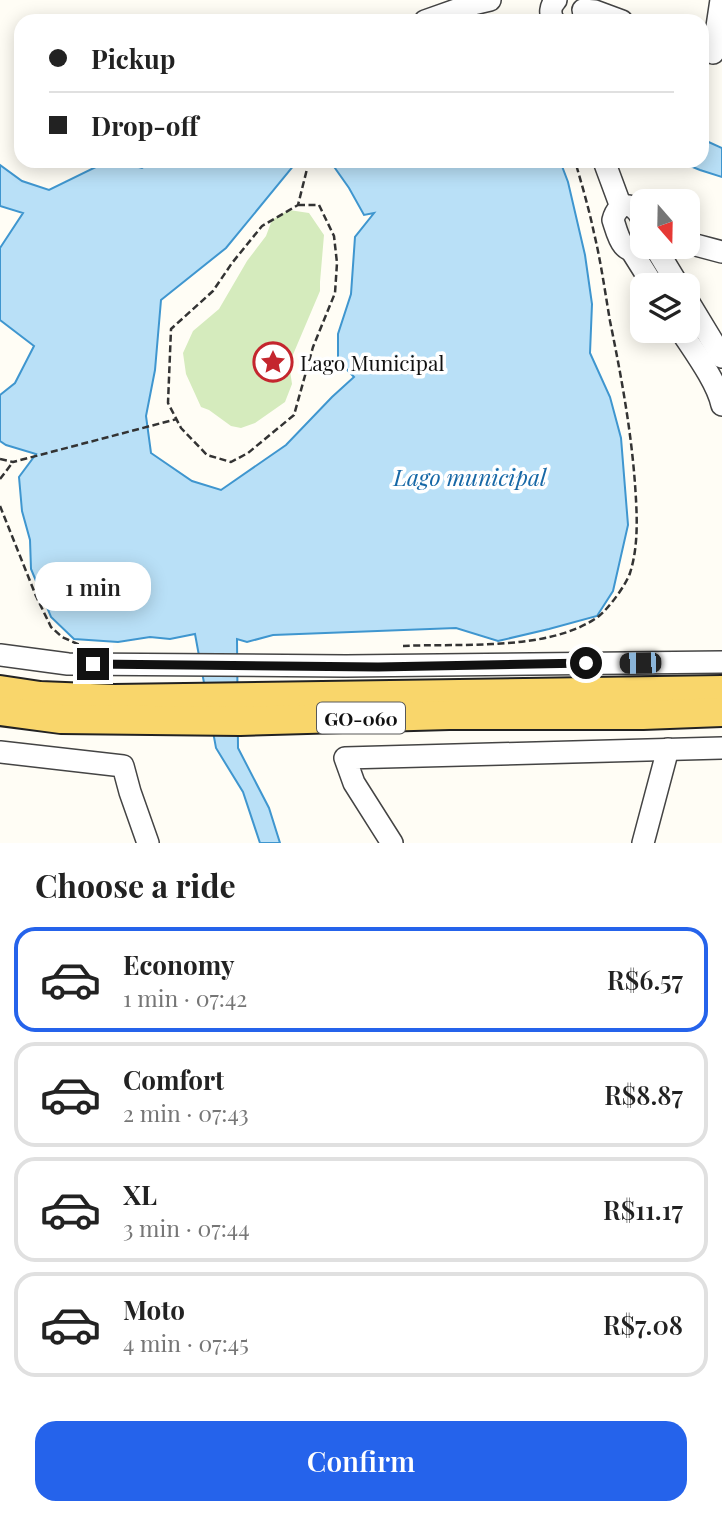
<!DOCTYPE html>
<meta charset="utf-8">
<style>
:root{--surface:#fff;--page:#f6f6f6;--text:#222;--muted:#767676;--line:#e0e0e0;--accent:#2563eb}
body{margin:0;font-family:"Playfair Display",serif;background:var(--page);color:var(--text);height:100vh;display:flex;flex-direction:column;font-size:26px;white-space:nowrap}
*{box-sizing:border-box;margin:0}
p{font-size:23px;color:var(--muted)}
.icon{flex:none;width:38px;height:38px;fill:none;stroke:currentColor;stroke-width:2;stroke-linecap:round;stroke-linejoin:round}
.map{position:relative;height:843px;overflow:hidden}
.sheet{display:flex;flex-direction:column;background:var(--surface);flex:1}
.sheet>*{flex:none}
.hud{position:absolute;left:14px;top:14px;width:695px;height:154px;border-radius:21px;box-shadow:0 4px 18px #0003;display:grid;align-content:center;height:154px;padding:0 35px;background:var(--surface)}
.needle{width:46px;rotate:160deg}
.fabs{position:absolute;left:630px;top:189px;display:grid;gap:14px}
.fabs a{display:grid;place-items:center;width:70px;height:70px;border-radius:14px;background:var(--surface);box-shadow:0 4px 18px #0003;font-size:35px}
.end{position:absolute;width:32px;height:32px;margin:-16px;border:9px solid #111;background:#fff;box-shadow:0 0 0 4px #fff}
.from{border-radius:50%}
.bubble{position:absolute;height:49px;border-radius:21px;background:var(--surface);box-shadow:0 4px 18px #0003;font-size:23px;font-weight:600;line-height:49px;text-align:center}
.car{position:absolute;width:21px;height:42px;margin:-21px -10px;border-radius:9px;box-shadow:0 0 5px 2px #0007;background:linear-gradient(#222 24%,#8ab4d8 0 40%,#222 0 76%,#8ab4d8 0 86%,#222 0)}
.hud b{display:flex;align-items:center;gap:24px;height:66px;font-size:26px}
.hud b+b{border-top:2px solid var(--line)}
.hud i{width:18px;height:18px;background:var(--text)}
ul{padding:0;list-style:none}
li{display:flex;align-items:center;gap:21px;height:105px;margin:0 14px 10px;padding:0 21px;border:4px solid var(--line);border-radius:21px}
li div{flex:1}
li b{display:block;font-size:26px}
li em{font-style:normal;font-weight:600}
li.selected{border-color:var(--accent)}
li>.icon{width:63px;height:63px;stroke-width:1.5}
h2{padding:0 35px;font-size:32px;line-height:84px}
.button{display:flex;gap:14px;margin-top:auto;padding:14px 35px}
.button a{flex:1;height:80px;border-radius:21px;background:var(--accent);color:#fff;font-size:28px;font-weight:600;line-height:80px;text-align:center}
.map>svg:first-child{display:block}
.green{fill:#d5ebbd}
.water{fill:#b9e0f7;stroke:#3f96cf;stroke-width:2}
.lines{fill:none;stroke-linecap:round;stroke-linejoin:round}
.minor-casing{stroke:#444;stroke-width:24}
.major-casing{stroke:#222;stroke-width:32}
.path{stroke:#333;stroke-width:2.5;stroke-dasharray:7 3.5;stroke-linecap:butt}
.minor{stroke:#fff;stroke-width:21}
.major{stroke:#f9d66b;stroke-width:28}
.route{stroke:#111;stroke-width:9}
.labels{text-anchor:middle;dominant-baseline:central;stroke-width:7;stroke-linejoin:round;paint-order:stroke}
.shield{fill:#fff;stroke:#585858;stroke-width:2}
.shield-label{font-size:19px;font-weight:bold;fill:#111}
.poi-label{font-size:21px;fill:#111;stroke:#fff;text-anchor:start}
.water-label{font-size:23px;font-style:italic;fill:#1768a6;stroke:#fff}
</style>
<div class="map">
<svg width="722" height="843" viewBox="0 0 722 843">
<rect width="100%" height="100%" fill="#fffdf5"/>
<polygon class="green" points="289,210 309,213 324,235 320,282 320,291 289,364 292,384 285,402 255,423 241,428 231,426 209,410 201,407 186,374 183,353 193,331 219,309 247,261 266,236 272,220"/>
<g class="water">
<polygon points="702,139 722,148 722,177 700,170 678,161 702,161"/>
<polygon points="108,161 116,161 142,168 152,161 295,161 295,164 226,248 161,300 155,370 146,416 151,453 192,481 221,490 286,445 332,397 354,377 338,360 338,334 351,294 355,237 374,213 364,215 349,188 330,161 560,161 568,182 585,255 592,304 590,353 610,397 621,438 628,525 613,591 597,616 549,629 498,641 456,628 273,635 247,642 237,639 238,748 269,808 280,843 260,843 243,792 216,748 195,634 170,639 150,637 118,642 74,639 51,617 31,569 30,540 22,511 19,477 36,454 6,445 0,441 0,395 15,383 34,346 0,320 0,248 23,213 0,206 0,165 22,181 49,190"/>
</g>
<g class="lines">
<g class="minor-casing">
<g id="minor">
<polyline points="583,10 595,11 622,21"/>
<polyline points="425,21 473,4 490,0"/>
<path d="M554 21C549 14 550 6 556 0"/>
<polyline points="713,53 721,0"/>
<polyline points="604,161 621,207"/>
<path d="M642 219C635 202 618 200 613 220 618 235 622 258 643 247"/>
<polyline points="688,243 722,252"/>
<polyline points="655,247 678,285"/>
<polyline points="631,250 653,285"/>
<polyline points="688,301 722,357"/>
<path d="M681 331C694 351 717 382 722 405"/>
<polyline points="0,655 68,664 346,666 722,662"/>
<polyline points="0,752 123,766 130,792 148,843"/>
<polyline points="392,843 354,783 345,758 722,748"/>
<polyline points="643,843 668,749"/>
</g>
</g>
<g class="major-casing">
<g id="major">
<polyline points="0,690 40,696 114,699 722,690"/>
<polyline points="0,711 61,719 240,721 449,715 643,715 722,712"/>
</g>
</g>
<g class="path">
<polyline points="298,205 319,205 334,236 337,263 335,293 313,347 294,415 248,453 231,462 207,455 181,428 168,403 171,329 213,291 232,263 262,226 298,205 309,161"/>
<polyline points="0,459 13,462 177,419"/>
<polyline points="0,479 13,462"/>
<polyline points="0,506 36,596 51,627 62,637 82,646"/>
<path d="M403 646C461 643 550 652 599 616 609 608 626 585 630 573 639 545 637 513 635 484 631 429 621 375 610 321 605 292 601 262 594 233 589 209 582 185 575 161"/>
</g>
<use href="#minor" class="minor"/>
<use href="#major" class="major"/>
</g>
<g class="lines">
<polyline class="route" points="93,664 378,667 586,663"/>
</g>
<defs>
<g id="sight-ring" transform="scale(2.0125)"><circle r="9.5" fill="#fff" stroke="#c4262e" stroke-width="1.5"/><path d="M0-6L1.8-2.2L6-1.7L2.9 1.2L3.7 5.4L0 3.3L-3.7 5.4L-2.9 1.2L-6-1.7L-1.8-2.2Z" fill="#c4262e"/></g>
</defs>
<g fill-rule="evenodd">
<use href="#sight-ring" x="273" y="362"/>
</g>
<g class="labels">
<rect class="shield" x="317" y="702.5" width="88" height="31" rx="5"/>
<g class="shield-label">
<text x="361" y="718">GO-060</text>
</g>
<g class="poi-label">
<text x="300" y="362">Lago Municipal</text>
</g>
<g class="water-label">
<text x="470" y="476">Lago municipal</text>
</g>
</g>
</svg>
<div class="fabs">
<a><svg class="needle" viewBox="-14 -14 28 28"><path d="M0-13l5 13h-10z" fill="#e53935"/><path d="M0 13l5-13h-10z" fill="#767676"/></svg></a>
<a><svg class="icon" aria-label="layers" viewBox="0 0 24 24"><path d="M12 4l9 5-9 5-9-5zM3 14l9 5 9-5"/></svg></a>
</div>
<i class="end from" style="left:586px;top:663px"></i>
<i class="end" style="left:93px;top:664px"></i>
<div class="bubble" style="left:35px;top:562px;width:116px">1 min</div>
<i class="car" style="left:640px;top:663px;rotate:269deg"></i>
<div class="hud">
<b><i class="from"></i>Pickup</b>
<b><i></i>Drop-off</b>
</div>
</div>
<section class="sheet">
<h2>Choose a ride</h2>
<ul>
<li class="selected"><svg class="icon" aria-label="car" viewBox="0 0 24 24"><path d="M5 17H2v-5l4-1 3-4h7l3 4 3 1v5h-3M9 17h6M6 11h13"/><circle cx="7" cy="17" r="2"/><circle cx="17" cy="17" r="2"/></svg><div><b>Economy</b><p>1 min · 07:42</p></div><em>R$6.57</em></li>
<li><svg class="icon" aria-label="car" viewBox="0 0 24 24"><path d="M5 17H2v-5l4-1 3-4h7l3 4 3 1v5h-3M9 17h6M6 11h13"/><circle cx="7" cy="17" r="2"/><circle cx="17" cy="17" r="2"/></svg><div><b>Comfort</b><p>2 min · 07:43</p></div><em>R$8.87</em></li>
<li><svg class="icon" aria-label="car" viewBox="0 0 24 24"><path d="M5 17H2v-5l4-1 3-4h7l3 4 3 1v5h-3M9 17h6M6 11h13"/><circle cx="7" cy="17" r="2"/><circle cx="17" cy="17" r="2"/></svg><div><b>XL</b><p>3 min · 07:44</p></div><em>R$11.17</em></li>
<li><svg class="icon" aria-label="car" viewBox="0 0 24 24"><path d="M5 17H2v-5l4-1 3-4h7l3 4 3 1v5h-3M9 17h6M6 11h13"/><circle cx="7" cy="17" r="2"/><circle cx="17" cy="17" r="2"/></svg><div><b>Moto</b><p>4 min · 07:45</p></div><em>R$7.08</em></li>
</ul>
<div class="button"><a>Confirm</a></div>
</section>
